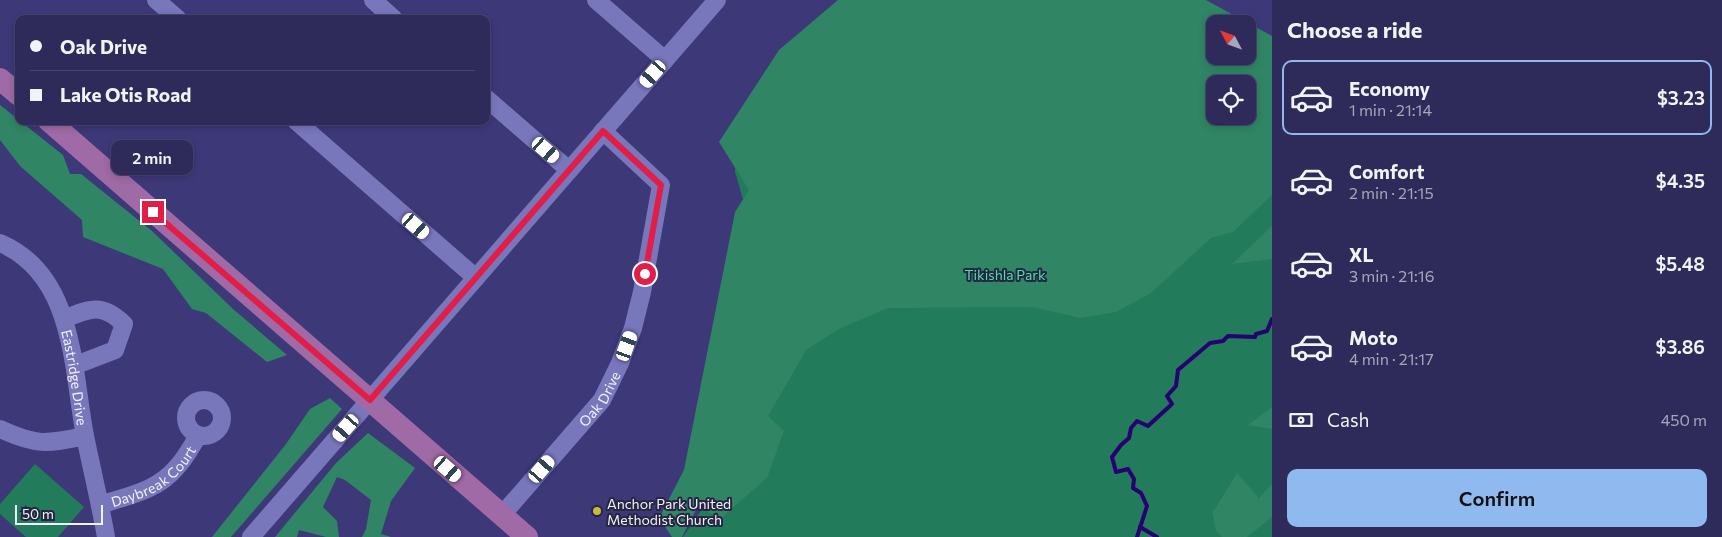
<!DOCTYPE html>
<meta charset="utf-8">
<style>
:root{--surface:#2e2a5a;--page:#363260;--text:#f1f3f6;--muted:#a7a7bb;--line:#494670;--accent:#90b9f0}
body{margin:0;font-family:Commissioner,sans-serif;background:var(--page);color:var(--text);height:100vh;display:flex;flex-direction:column;font-size:19px;white-space:nowrap}
*{box-sizing:border-box;margin:0}
p{font-size:16px;color:var(--muted)}
.icon{flex:none;width:28px;height:28px;fill:none;stroke:currentColor;stroke-width:2;stroke-linecap:round;stroke-linejoin:round}
.map{position:relative;flex:1;overflow:hidden}
.side{display:flex;flex-direction:column;background:var(--surface);width:450px}
.side>*{flex:none}
.top-card{position:absolute;left:15px;top:15px;width:475px;height:110px;border-radius:10px;box-shadow:0 2px 8px #0003,0 0 0 1px var(--line);display:grid;align-content:center;height:110px;padding:0 15px;background:var(--surface)}
.needle{width:32px;rotate:311deg}
.buttons{position:absolute;left:1206px;top:15px;display:grid;gap:10px}
.buttons a{display:grid;place-items:center;width:50px;height:50px;border-radius:10px;background:var(--surface);box-shadow:0 2px 8px #0003,0 0 0 1px var(--line);font-size:25px}
.scale{position:absolute;left:15px;bottom:12px;width:88px;box-sizing:border-box;padding-left:5px;border:2px solid #f3f3fb;border-top:0;font-size:14px;line-height:18px;white-space:nowrap;color:#f3f3fb;-webkit-text-stroke:4px #262542;paint-order:stroke}
.end{position:absolute;width:22px;height:22px;margin:-11px;border:6px solid #e11d48;background:#fff;box-shadow:0 0 0 2px #fff}
.from{border-radius:50%}
.bubble{position:absolute;height:35px;border-radius:10px;background:var(--surface);box-shadow:0 2px 8px #0003,0 0 0 1px var(--line);font-size:16px;font-weight:600;line-height:35px;text-align:center}
.car{position:absolute;width:15px;height:30px;margin:-15px -8px;border-radius:6px;box-shadow:0 0 4px 1px #0007;background:linear-gradient(#fff 24%,#345 0 40%,#fff 0 76%,#345 0 86%,#fff 0)}
.top-card b{display:flex;align-items:center;gap:18px;height:48px;font-size:19px}
.top-card b+b{border-top:1px solid var(--line)}
.top-card i{width:12px;height:12px;background:var(--text)}
ul{padding:0;list-style:none}
li{display:flex;align-items:center;gap:15px;height:75px;margin:0 10px 8px;padding:0 5px;border:2px solid transparent;border-radius:10px}
li div{flex:1}
li b{display:block;font-size:19px}
li em{font-style:normal;font-weight:600}
li.on{border-color:var(--accent)}
li>.icon{width:45px;height:45px;stroke-width:1.5}
h2{padding:0 15px;font-size:22px;line-height:60px}
.pay{display:flex;align-items:center;gap:12px;height:55px;padding:0 15px;font-size:19px}
.pay p{margin-inline-start:auto}
.primary-button{display:flex;gap:10px;margin-top:auto;padding:10px 15px}
.primary-button a{flex:1;height:58px;border-radius:10px;background:var(--accent);color:#111;font-size:20px;font-weight:600;line-height:58px;text-align:center}
main{display:flex;flex:1;min-height:0}
.map>svg:first-child{display:block}
.green{fill:#227b5a;fill-rule:evenodd}
.forest{fill:#308564;fill-rule:evenodd}
.lines{fill:none;stroke-linecap:round;stroke-linejoin:round}
.stream{stroke:#270071;stroke-width:4}
.minor{stroke:#7977bc;stroke-width:18}
.major{stroke:#9f6aa5;stroke-width:22}
.route{stroke:#e11d48;stroke-width:6}
.poi-dot{fill:#c7bb3c;stroke:#262542;stroke-width:2}
.labels{text-anchor:middle;dominant-baseline:central;stroke-width:4;stroke-linejoin:round;paint-order:stroke}
.park-label{font-size:14px;fill:#47e3aa;stroke:#262542}
.street-label{font-size:14px;fill:#f3f3fb;stroke:#262542}
.poi-label{font-size:14px;fill:#f3f3fb;stroke:#262542;text-anchor:start}
</style>
<main>
<div class="map">
<svg width="1272" height="537" viewBox="0 0 1272 537">
<rect width="100%" height="100%" fill="#3d3878"/>
<g class="green">
<path d="M1215 56 1272 58V537H683L714 492 747 213 735 172 738 130ZM1215 84H1248V116H1215Z"/>
<polygon points="35,464 84,507 58,537 26,537 0,514 0,504"/>
</g>
<g class="forest">
<path d="M838 0H1206L1272 36V195L1233 232 1211 238 1151 293 1116 312 1080 318 1033 307 888 308 841 328 807 349 768 416 784 431 767 478 720 519 698 506 682 537H672L659 518 684 470 735 212 749 190 719 142 779 50ZM1215 24H1248V56H1215ZM1215 84H1248V116H1215Z"/>
<polygon points="0,105 63,155 70,174 81,174 152,231 233,309 287,355 267,362 206,313 192,309 163,269 83,237 82,220 20,166 0,140"/>
<polygon points="1272,226 1272,259 1232,264"/>
<polygon points="330,398 342,409 231,537 212,537 286,444 310,409"/>
<polygon points="1272,407 1272,429 1248,425"/>
<polygon points="368,433 415,468 391,501 381,534 391,537 362,537 366,529 371,500 345,480 337,477 323,507 337,521 339,537 326,537 299,530 297,537 275,537 336,463"/>
<polygon points="1237,473 1259,498 1272,484 1272,517 1247,537 1222,537 1216,531 1212,511 1215,509"/>
</g>
<g class="lines">
<g class="stream">
<polyline points="1140,527 1157,537"/>
<polyline points="1137,537 1147,506 1141,493 1133,488 1134,479 1128,469 1116,472 1112,457 1121,445 1129,438 1131,428 1137,421 1148,426 1172,404 1167,396 1176,386 1178,370 1210,343 1223,341 1228,336 1255,337 1256,334 1267,331 1272,319"/>
</g>
<g class="minor">
<polyline points="156,0 178,19"/>
<polyline points="373,0 394,19"/>
<polyline points="596,0 665,60"/>
<polyline points="486,98 569,170"/>
<polyline points="296,121 476,278"/>
<path id="s1" d="M0 243C75 275 72 368 85 436 92 470 100 503 106 537"/>
<path d="M64 319C91 308 102 303 124 324L115 350 76 365"/>
<circle cx="204" cy="418" r="18"/>
<path d="M0 429C37 446 46 444 85 436"/>
<path id="s2" d="M100 505C127 496 157 491 176 468 185 459 191 447 198 436"/>
<path id="s3" d="M502 515 602 400 620 363 633 328 642 292 661 185 603 131"/>
<polyline points="251,537 717,0"/>
</g>
<g class="major">
<polyline points="0,79 19,95"/>
<polyline points="49,121 527,537"/>
</g>
</g>
<g class="lines">
<polyline class="route" points="153,212 370,400 603,131 661,185 645,274"/>
</g>
<circle class="poi-dot" cx="597" cy="511" r="5"/>
<g class="labels">
<g class="park-label">
<text x="1005" y="274">Tikishla Park</text>
</g>
<g class="street-label">
<text stroke="none"><textPath href="#s1" startOffset="162">Eastridge Drive</textPath></text>
<text stroke="none"><textPath href="#s3" startOffset="152">Oak Drive</textPath></text>
<text stroke="none"><textPath href="#s2" startOffset="62">Daybreak Court</textPath></text>
</g>
<g class="poi-label">
<text x="607" y="503">Anchor Park United<tspan x="607" dy="16">Methodist Church</tspan></text>
</g>
</g>
</svg>
<div class="buttons">
<a><svg class="needle" viewBox="-14 -14 28 28"><path d="M0-13l5 13h-10z" fill="#e53935"/><path d="M0 13l5-13h-10z" fill="#a7a7bb"/></svg></a>
<a><svg class="icon" aria-label="locate" viewBox="0 0 24 24"><circle cx="12" cy="12" r="6"/><path d="M12 2v4M12 18v4M2 12h4M18 12h4"/></svg></a>
</div>
<div class="scale">50 m</div>
<i class="end from" style="left:645px;top:274px"></i>
<i class="end" style="left:153px;top:212px"></i>
<div class="bubble" style="left:111px;top:140px;width:82px">2 min</div>
<i class="car" style="left:653px;top:74px;rotate:221deg"></i>
<i class="car" style="left:546px;top:150px;rotate:131deg"></i>
<i class="car" style="left:416px;top:226px;rotate:131deg"></i>
<i class="car" style="left:627px;top:346px;rotate:20deg"></i>
<i class="car" style="left:346px;top:428px;rotate:221deg"></i>
<i class="car" style="left:448px;top:469px;rotate:131deg"></i>
<i class="car" style="left:542px;top:469px;rotate:41deg"></i>
<div class="top-card">
<b><i class="from"></i>Oak Drive</b>
<b><i></i>Lake Otis Road</b>
</div>
</div>
<section class="side">
<h2>Choose a ride</h2>
<ul>
<li class="on"><svg class="icon" aria-label="car" viewBox="0 0 24 24"><path d="M5 17H2v-5l4-1 3-4h7l3 4 3 1v5h-3M9 17h6M6 11h13"/><circle cx="7" cy="17" r="2"/><circle cx="17" cy="17" r="2"/></svg><div><b>Economy</b><p>1 min · 21:14</p></div><em>$3.23</em></li>
<li><svg class="icon" aria-label="car" viewBox="0 0 24 24"><path d="M5 17H2v-5l4-1 3-4h7l3 4 3 1v5h-3M9 17h6M6 11h13"/><circle cx="7" cy="17" r="2"/><circle cx="17" cy="17" r="2"/></svg><div><b>Comfort</b><p>2 min · 21:15</p></div><em>$4.35</em></li>
<li><svg class="icon" aria-label="car" viewBox="0 0 24 24"><path d="M5 17H2v-5l4-1 3-4h7l3 4 3 1v5h-3M9 17h6M6 11h13"/><circle cx="7" cy="17" r="2"/><circle cx="17" cy="17" r="2"/></svg><div><b>XL</b><p>3 min · 21:16</p></div><em>$5.48</em></li>
<li><svg class="icon" aria-label="car" viewBox="0 0 24 24"><path d="M5 17H2v-5l4-1 3-4h7l3 4 3 1v5h-3M9 17h6M6 11h13"/><circle cx="7" cy="17" r="2"/><circle cx="17" cy="17" r="2"/></svg><div><b>Moto</b><p>4 min · 21:17</p></div><em>$3.86</em></li>
</ul>
<div class="pay"><svg class="icon" aria-label="cash" viewBox="0 0 24 24"><path d="M3 7h18v10H3z"/><circle cx="12" cy="12" r="2"/></svg>Cash<p>450 m</p></div>
<div class="primary-button"><a>Confirm</a></div>
</section>
</main>
